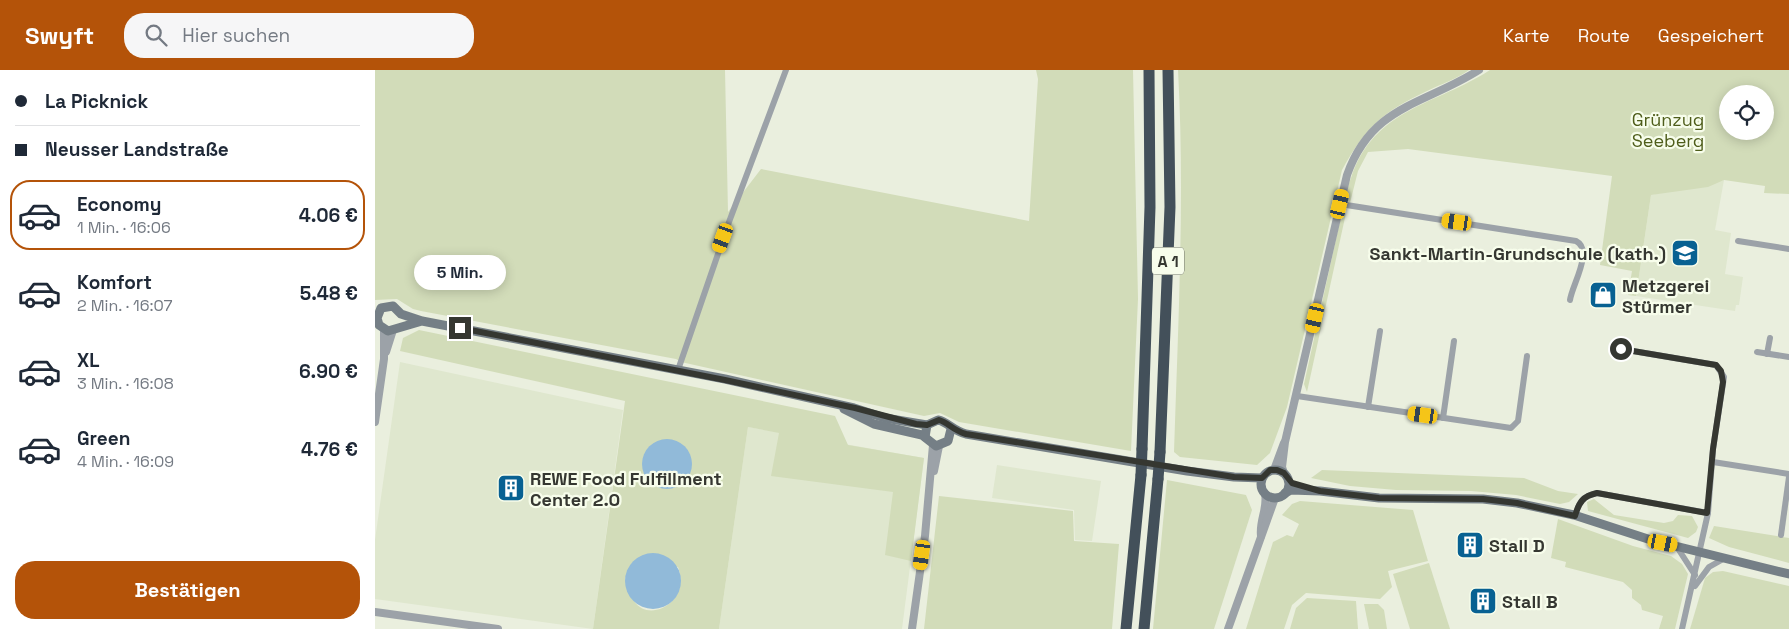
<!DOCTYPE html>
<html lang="de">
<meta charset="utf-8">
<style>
:root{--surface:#fff;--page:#f6f6f7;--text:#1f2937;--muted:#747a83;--line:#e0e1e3;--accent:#b45309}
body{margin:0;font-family:"Space Grotesk",sans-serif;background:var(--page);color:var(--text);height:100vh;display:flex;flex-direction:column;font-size:19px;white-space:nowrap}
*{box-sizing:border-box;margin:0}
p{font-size:16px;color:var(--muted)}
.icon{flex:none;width:28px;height:28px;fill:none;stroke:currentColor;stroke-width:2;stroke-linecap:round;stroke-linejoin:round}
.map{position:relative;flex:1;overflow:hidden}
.panel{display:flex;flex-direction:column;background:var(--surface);width:375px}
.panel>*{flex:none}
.banner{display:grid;align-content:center;height:110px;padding:0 15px;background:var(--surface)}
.controls{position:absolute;left:1344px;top:15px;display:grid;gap:10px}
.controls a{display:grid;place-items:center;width:55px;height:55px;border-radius:50%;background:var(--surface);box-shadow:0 2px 12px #0003;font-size:25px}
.end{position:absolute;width:22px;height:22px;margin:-11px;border:6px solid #353731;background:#fff;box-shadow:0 0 0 2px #fff}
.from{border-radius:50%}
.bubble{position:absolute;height:35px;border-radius:18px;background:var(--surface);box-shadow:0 2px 12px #0003;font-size:16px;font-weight:800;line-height:35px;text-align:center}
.car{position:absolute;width:15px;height:30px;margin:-15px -8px;border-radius:6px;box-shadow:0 0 4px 1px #0007;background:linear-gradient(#f5c518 24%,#345 0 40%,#f5c518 0 76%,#345 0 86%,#f5c518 0)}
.banner b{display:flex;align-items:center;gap:18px;height:48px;font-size:19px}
.banner b+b{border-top:1px solid var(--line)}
.banner i{width:12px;height:12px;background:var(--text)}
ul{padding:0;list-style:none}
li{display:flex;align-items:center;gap:15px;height:70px;margin:0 10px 8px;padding:0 5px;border:2px solid transparent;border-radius:20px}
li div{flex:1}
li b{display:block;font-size:19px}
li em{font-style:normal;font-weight:800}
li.on{border-color:var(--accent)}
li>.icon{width:45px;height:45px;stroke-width:1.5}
.cta{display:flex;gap:10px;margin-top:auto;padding:10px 15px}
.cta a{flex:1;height:58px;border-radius:20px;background:var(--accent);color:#fff;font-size:20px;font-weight:800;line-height:58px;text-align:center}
header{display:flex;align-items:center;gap:30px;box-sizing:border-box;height:70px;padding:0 25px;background:var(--accent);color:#fff}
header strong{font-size:24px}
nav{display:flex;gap:28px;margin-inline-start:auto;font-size:18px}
.search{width:350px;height:45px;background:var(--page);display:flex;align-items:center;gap:12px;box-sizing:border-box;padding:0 18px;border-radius:20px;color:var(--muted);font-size:19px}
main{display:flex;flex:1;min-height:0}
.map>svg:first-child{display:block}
.built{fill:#dfe7ce}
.green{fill:#d2dcb9;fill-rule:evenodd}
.water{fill:#91bad9}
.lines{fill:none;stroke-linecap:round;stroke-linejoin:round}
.minor{stroke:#9ca2a8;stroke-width:6}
.tertiary{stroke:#9ca2a8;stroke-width:8}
.secondary{stroke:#757f86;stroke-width:9}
.motorway{stroke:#43505a;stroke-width:11}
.motorway-bridge{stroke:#43505a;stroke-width:11}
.route{stroke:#353731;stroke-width:6}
.labels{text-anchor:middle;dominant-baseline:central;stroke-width:4.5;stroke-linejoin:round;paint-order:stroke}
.shield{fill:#f7fdeb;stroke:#6f7269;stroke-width:1}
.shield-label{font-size:16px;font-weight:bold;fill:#353731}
.park-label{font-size:18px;fill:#4e5d1a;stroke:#f7fdeb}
.poi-label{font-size:18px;font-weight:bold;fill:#353731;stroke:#f7fdeb;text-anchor:start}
</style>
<header>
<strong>Swyft</strong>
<div class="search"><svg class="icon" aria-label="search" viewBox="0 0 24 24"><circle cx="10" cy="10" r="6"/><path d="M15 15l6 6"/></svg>Hier suchen</div>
<nav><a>Karte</a><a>Route</a><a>Gespeichert</a></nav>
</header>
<main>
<section class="panel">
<div class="banner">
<b><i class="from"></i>La Picknick</b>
<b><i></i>Neusser Landstraße</b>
</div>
<ul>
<li class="on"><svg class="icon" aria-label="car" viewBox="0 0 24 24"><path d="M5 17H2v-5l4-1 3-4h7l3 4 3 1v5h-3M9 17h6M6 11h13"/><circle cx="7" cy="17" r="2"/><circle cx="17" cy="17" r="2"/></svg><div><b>Economy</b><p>1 Min. · 16:06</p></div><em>4.06 €</em></li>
<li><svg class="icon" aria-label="car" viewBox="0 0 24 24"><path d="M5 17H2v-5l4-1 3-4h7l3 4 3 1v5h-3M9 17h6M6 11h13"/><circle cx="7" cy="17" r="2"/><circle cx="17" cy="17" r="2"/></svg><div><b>Komfort</b><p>2 Min. · 16:07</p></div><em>5.48 €</em></li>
<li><svg class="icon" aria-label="car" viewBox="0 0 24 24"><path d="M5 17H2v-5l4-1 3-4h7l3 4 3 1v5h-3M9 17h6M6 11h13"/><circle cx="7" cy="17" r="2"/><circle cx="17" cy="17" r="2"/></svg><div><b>XL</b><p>3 Min. · 16:08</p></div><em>6.90 €</em></li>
<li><svg class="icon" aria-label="car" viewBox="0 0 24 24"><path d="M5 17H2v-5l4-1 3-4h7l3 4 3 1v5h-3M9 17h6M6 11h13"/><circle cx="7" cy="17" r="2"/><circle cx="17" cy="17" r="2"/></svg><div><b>Green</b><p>4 Min. · 16:09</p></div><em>4.76 €</em></li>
</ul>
<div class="cta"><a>Bestätigen</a></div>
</section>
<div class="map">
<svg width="1414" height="559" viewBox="0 0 1414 559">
<rect width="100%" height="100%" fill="#eaefde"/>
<g class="built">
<polygon points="1349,110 1340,160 1356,163 1350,204 1368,207 1364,235 1361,235 1360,241 1261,226 1276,125"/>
<polygon points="25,292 248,340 218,559 0,529 0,470"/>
<polygon points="373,357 549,388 527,559 344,559"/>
<polygon points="622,395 726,411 717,471 700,470 699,440 617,428"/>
</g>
<g class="green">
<polygon points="0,0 350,0 353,142 386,99 654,151 663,9 661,0 758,0 763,229 756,381 584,352 565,343 549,346 306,292 301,289 46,241 38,239 22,229 0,230"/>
<path d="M803 0H1094C1082 9 1066 14 1052 21 1007 42 991 57 967 100L912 337 895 383 882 395 805 387 799 382C803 255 810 127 803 0Z"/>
<path d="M1115 0H1414V124L1389 123 1390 116 1349 110 1333 117 1276 125 1261 226 1253 225 1257 201 1225 195 1237 106 1033 79 993 82 983 101 975 133C969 126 973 116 976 108 999 38 1061 35 1115 0ZM1352 24H1390V61H1352Z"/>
<polygon points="971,143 932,322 929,314 965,151"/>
<path d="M44 260 460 346 473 375 549 388 536 491 510 485 518 422 396 406 404 363 373 357 344 559H218L250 331 25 281 28 268ZM275 376 313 409C287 434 253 404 275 376ZM257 493 303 497C316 532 274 554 259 531 255 525 253 516 250 509Z"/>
<polygon points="947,400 1149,408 1183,421 1203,424 1194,432 1185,434 1141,425 1096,421 1021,420 975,416 936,408"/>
<polygon points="792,410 871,425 877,440 839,559 778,559"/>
<polygon points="564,426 698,441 699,471 744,474 737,559 549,559"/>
<polygon points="1219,429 1239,445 1289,453 1298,451 1303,445 1317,446 1323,457 1321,462 1313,468 1213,441 1212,432"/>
<polygon points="925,431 1038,440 1053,491 1013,501 1017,517 1005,529 931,523 917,535 909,559 871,559 898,472 912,465 918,467 924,454 907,445 917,434"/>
<polygon points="1183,449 1258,476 1296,486 1307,494 1313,504 1300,559 1284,559 1288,546 1267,540 1266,535 1257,528 1257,520 1248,512 1190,497 1191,492 1176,488"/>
<polygon points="1339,456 1414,468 1414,493 1354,477 1334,468"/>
<polygon points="1054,493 1075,559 1035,559 1018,504"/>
<polygon points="1348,501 1414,516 1414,559 1315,559 1330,508 1338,502"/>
<polygon points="932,528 981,531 983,559 915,559 921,538"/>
<polygon points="1003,534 1009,540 1012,559 994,559 989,534"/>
</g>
<g class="water">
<circle cx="292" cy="394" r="25"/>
<circle cx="278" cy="511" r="28"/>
</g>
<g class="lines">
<g class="minor">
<path d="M965 134 1201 171C1219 180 1197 215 1195 230"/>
<polyline points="1363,171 1414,179"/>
<polyline points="1246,279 1341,295 1349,307 1338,379 1333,443 1307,559"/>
<polyline points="1382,282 1414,287"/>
<polyline points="1392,284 1395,268"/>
<polyline points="303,300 354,152 411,0"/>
<polyline points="922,326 1136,358 1143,351 1152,286"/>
<polyline points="993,337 1005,261"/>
<polyline points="1068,348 1079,271"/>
<polyline points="1338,392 1414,404"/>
<path d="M1200 446C1204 432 1208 426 1222 423L1333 443"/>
<polyline points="1406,465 1414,407"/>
<polyline points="1302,477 1320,505"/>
<polyline points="1320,516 1334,497 1350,488"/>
</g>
<g class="tertiary">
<polyline points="11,282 18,260"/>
<polyline points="0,352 9,289 9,260"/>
<polyline points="899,400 909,373"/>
<polyline points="559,401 564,376"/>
<path d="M909 403 907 397 910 372 972 105C997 35 1049 35 1104 0"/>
<path d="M886 466C884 451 893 438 890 424"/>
<polyline points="0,542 123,559"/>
<polyline points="537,559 550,466 558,375"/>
<polyline points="853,559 900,428"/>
</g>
<g class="secondary">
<polyline points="47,251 13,261 4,255 2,248 6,238 18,236 26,244 47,251 350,309 479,338 510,348 552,355"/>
<polyline points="469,339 499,354 547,365 561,376 573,371 576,359"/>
<path d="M550 367 552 355 563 350C573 352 577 360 591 364L812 401 859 407 887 408"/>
<circle cx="900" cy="414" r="14"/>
<polyline points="910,423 916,420 945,421 1004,428 1108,429 1142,433 1199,445 1276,470 1414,504"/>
</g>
<g class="motorway">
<polyline points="767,379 775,137 774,0"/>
<polyline points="785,382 795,137 793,0"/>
<polyline points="751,559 766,405"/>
<polyline points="769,559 783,409"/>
</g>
<g class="motorway-bridge">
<polyline points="766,405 767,379"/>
<polyline points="783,409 785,382"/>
</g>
</g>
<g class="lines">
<path class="route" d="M85 258 350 310 480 338 541 354 552 355 564 350C574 353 577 360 591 364L859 407 887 408 895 400H902L909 403 917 413 945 421 1004 428 1108 429 1142 433 1200 446C1204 432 1208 426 1222 423L1332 443 1338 379 1348 312 1346 301 1341 295 1246 279"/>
</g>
<defs>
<g id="school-square" transform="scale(1.4375)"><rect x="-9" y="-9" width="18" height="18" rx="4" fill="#086192" stroke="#f7fdeb"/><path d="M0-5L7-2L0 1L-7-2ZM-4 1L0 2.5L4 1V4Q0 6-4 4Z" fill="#fff"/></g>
<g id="shop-square" transform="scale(1.4375)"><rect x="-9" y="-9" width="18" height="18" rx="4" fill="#086192" stroke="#f7fdeb"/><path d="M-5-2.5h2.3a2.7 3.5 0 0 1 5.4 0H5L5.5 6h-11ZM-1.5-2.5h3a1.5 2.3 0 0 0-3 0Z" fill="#fff"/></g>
<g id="building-square" transform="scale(1.4375)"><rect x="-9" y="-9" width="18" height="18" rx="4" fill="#086192" stroke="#f7fdeb"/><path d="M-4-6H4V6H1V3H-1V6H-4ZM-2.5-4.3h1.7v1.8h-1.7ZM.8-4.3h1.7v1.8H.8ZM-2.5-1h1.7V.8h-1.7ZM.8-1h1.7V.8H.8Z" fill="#fff"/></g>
</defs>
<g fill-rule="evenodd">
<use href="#school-square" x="1310" y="183"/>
<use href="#shop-square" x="1228" y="225"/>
<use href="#building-square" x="136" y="418"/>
<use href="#building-square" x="1095" y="475"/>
<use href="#building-square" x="1108" y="531"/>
</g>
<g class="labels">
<rect class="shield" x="777" y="177.5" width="32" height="27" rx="4"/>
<g class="shield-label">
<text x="793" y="191">A 1</text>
</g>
<g class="park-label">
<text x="1293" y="49">Grünzug<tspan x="1293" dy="21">Seeberg</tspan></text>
</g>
<g class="poi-label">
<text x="1291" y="183" text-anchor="end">Sankt-Martin-Grundschule (kath.)</text>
<text x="1247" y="215">Metzgerei<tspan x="1247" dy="21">Stürmer</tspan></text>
<text x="155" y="408">REWE Food Fulfillment<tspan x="155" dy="21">Center 2.0</tspan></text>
<text x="1114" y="475">Stall D</text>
<text x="1127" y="531">Stall B</text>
</g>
</g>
</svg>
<div class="controls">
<a><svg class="icon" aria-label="locate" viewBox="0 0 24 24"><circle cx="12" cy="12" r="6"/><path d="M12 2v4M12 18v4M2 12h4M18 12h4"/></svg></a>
</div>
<i class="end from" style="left:1246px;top:279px"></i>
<i class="end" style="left:85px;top:258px"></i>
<div class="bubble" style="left:39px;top:185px;width:92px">5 Min.</div>
<i class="car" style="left:965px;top:134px;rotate:13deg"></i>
<i class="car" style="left:1082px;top:152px;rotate:278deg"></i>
<i class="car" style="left:348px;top:168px;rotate:200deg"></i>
<i class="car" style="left:940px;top:248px;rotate:193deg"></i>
<i class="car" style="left:1048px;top:345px;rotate:278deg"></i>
<i class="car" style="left:1288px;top:473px;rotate:101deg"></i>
<i class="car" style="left:547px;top:485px;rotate:188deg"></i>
</div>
</main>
